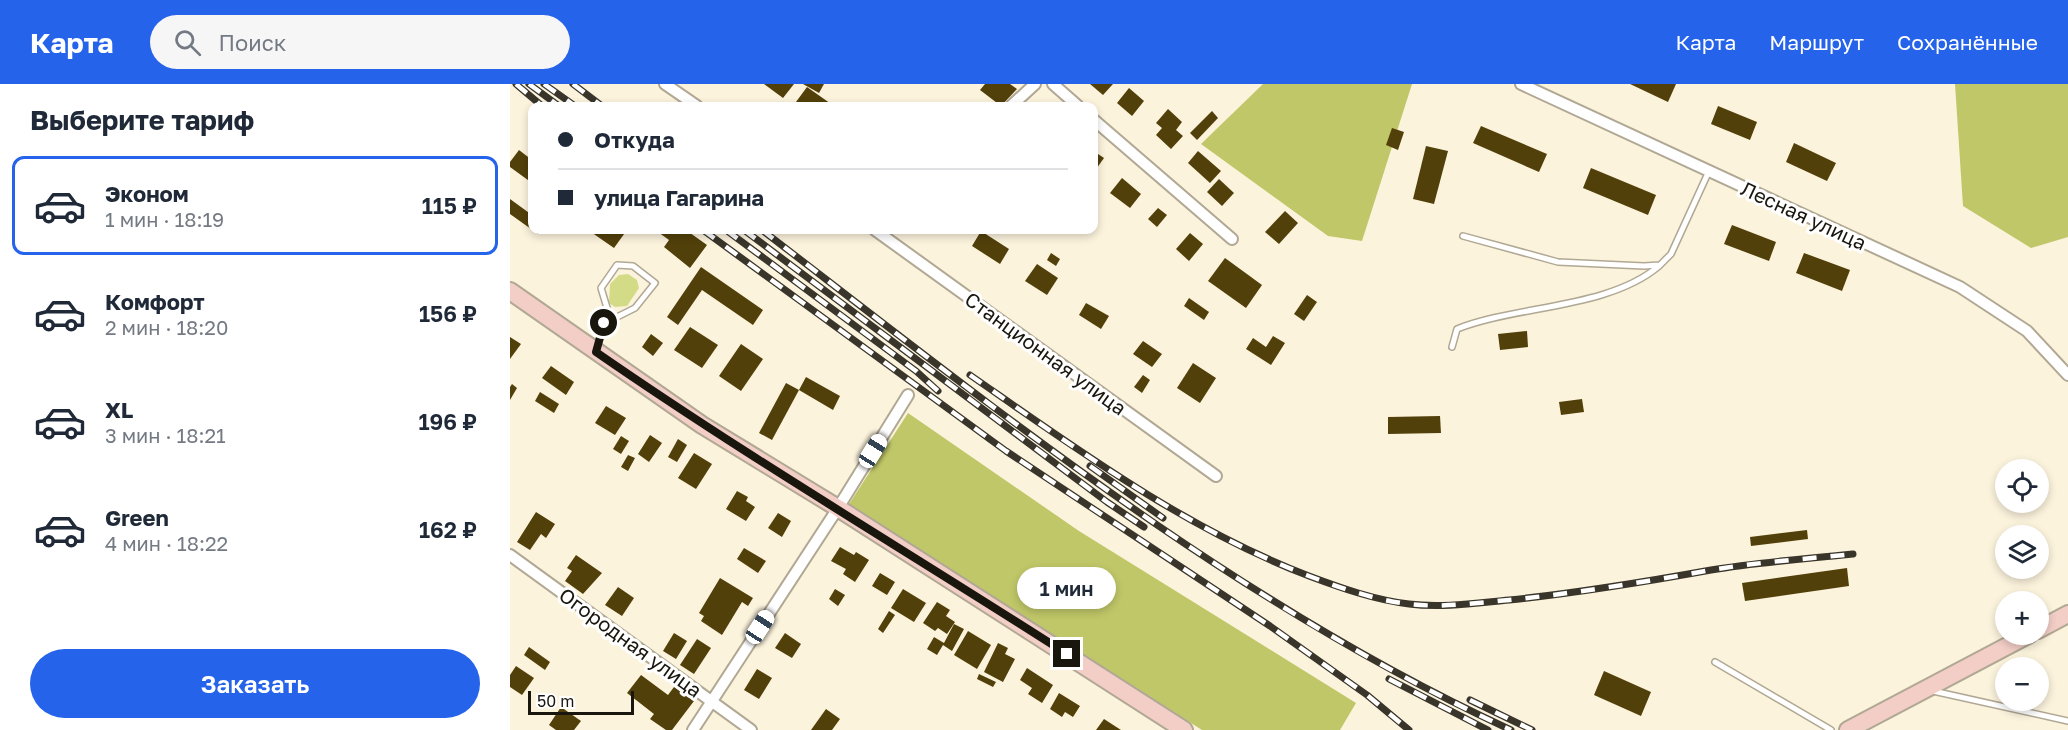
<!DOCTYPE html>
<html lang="ru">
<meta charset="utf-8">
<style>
:root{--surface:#fff;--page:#f6f6f7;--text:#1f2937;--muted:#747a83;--line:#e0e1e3;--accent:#2563eb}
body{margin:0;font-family:"Golos Text",sans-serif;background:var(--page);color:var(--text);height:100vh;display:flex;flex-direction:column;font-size:22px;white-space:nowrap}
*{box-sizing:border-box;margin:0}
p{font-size:20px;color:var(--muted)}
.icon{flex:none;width:33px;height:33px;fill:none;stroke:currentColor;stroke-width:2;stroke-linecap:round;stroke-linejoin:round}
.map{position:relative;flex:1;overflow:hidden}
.drawer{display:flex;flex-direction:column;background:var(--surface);width:510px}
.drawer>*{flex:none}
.guide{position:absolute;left:18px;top:18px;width:570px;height:132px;border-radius:12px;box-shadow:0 3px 9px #0003;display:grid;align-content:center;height:132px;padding:0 30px;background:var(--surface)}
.buttons{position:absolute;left:1485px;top:375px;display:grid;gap:12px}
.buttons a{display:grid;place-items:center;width:54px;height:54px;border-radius:50%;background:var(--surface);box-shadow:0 3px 9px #0003;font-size:30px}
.scale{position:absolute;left:18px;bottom:15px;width:106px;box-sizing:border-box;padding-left:6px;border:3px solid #19160e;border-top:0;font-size:16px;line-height:21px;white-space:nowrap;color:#19160e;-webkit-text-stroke:4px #fff;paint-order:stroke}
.end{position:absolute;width:27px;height:27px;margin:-14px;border:8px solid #19160e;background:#fff;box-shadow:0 0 0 3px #fff}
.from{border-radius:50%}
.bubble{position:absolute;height:42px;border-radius:21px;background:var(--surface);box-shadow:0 3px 9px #0003;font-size:20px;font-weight:600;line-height:42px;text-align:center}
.car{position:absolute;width:18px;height:36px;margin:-18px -9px;border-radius:8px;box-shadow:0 0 4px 2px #0007;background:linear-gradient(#fff 24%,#345 0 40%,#fff 0 76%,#345 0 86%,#fff 0)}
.guide b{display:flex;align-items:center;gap:21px;height:57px;font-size:22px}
.guide b+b{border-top:2px solid var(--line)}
.guide i{width:15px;height:15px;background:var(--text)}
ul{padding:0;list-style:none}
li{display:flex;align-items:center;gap:18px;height:99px;margin:0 12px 9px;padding:0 18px;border:3px solid transparent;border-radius:12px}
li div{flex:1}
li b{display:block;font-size:22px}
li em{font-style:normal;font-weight:600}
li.current{border-color:var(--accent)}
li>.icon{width:54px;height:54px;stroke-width:1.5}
h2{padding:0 30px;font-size:27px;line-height:72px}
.cta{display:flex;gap:12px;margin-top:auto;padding:12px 30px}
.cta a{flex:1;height:69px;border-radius:36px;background:var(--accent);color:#fff;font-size:24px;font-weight:600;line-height:69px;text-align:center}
header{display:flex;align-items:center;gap:36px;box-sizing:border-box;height:84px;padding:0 30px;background:var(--accent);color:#fff}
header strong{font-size:28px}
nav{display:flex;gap:33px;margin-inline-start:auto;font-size:21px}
.search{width:420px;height:54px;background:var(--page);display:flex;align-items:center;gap:15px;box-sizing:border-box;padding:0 21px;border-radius:33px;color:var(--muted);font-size:22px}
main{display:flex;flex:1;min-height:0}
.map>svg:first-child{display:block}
.green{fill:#d4db87}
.forest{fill:#c0c768}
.building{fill:#52400a}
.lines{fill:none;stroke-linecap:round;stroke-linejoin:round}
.lane-casing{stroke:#b1a894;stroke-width:8}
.street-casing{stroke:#b1a894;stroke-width:14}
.secondary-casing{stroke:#b1a894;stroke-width:20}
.lane{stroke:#fff;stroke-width:5}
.street{stroke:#fff;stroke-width:10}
.secondary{stroke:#f3cec7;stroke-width:16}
.rail-casing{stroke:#39352b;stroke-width:7}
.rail{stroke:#fff;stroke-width:4.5;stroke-dasharray:14;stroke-linecap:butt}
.route{stroke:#19160e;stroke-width:8}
.labels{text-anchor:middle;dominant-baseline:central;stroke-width:6;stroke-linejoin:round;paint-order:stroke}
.street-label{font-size:20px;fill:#19160e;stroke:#fff}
</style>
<header>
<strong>Карта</strong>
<div class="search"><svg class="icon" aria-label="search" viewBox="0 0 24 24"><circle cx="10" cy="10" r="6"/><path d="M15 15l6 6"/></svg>Поиск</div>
<nav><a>Карта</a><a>Маршрут</a><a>Сохранённые</a></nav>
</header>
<main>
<section class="drawer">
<h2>Выберите тариф</h2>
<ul>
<li class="current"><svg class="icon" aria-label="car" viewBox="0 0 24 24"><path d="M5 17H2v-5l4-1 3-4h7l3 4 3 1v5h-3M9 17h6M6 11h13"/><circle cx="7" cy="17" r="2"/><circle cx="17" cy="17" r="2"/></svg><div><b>Эконом</b><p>1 мин · 18:19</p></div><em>115 ₽</em></li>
<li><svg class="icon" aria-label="car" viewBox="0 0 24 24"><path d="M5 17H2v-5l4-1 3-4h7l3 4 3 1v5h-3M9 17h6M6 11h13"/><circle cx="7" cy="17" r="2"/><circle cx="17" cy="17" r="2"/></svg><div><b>Комфорт</b><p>2 мин · 18:20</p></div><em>156 ₽</em></li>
<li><svg class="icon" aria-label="car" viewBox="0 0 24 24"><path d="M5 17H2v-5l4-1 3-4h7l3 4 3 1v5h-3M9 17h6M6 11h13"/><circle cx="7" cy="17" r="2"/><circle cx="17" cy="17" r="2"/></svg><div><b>XL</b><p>3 мин · 18:21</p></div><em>196 ₽</em></li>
<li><svg class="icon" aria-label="car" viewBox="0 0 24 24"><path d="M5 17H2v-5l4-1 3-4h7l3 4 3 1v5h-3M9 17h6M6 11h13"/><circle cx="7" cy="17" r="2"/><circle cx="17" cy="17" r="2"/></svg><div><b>Green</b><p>4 мин · 18:22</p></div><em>162 ₽</em></li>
</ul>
<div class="cta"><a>Заказать</a></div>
</section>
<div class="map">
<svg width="1558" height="646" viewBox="0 0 1558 646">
<rect width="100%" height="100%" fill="#fcf3dd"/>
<polygon class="green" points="118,190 127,196 129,204 117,222 105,223 99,219 100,200 109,191"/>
<g class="forest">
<polygon points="753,0 902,0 852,157 818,152 691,60"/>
<polygon points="1445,0 1558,0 1558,153 1521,164 1453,122"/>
<polygon points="398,329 569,447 846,619 830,646 692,646 339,420"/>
</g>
<g class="building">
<polygon points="254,0 284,0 273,14"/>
<polygon points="293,0 314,0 309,9"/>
<polygon points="475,0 500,0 507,5 491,22 470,6"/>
<polygon points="580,0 603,0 593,11"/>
<polygon points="1120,0 1166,0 1158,18"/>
<polygon points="297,3 324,22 283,22"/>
<polygon points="619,4 634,17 622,32 607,19"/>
<polygon points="1208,22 1247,38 1240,56 1201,40"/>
<polygon points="658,25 672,38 666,46 673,52 661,65 646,51 652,44 646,39"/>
<polygon points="702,27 708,34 687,56 680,49"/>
<polygon points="971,42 1037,70 1029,88 963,59"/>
<polygon points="882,44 894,48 888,66 876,61"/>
<polygon points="1284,59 1326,79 1317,97 1276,78"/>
<polygon points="916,62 938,67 924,120 903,115"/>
<polygon points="9,66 22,76 22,99 0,83 0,78"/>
<polygon points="688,67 711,87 700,99 678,79"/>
<polygon points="588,70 594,74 584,88 584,77"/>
<polygon points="1081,84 1146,111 1138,131 1073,104"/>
<polygon points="612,94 631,110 620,124 600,109"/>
<polygon points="709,95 724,109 712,122 697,108"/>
<polygon points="0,115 22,131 22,146 31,146 28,150 0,130"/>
<polygon points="648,124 657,131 647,143 638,135"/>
<polygon points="775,127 788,139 769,160 755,148"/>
<polygon points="1222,141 1266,158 1259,177 1214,160"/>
<polygon points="78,146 117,146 104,164"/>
<polygon points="150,146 176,146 197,161 180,184 154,163 159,156 148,148"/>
<polygon points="471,147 499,165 490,180 462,162"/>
<polygon points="680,149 693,160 679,177 666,165"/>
<polygon points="541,169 550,175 546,182 537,176"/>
<polygon points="1294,169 1340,186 1332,207 1286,189"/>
<polygon points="715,174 752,201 736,224 698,197"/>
<polygon points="527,180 548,194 537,211 515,197"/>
<polygon points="191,183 253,226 243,241 192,206 168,241 157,233"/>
<polygon points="797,211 807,218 794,237 784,230"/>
<polygon points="679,214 699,228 694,236 674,222"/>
<polygon points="576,219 599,232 591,245 569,231"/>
<polygon points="180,243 208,261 192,284 164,266"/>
<polygon points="1017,247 1018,263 990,266 988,250"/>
<polygon points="141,250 153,259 143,272 132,263"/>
<polygon points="763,252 775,259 761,281 736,265 743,254 756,263"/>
<polygon points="0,253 11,260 0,275"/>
<polygon points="633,257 652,270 642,283 623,270"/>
<polygon points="231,260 253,275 231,307 209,292"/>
<polygon points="683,279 706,294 690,319 667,304"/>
<polygon points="41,282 64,298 56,311 32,294"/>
<polygon points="633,291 640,296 632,309 624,303"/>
<polygon points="296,293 330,312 323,326 289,306"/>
<polygon points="276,299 289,306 262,356 249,349"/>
<polygon points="2,300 7,304 0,316 0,303"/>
<polygon points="30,308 49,320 44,329 25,317"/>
<polygon points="1072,315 1074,328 1051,331 1049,318"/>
<polygon points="96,322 116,334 105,351 85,339"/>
<polygon points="930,332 931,349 878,350 878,333"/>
<polygon points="140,351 152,359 139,378 128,370"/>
<polygon points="111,352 119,357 111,370 103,365"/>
<polygon points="168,355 177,361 167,378 158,373"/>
<polygon points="184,369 202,380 186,405 168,394"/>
<polygon points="118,371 125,374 118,387 111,383"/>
<polygon points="227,407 238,413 236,417 245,423 236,437 216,425"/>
<polygon points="26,428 45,440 36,454 31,450 20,466 7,458"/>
<polygon points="268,429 281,437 272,453 258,444"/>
<polygon points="1297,446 1298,455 1241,462 1240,453"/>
<polygon points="330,463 344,471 346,468 359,476 345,498 333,490 336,485 321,477"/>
<polygon points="234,464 256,477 248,489 227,475"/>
<polygon points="66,471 92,489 73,510 55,497 62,487 57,484"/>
<polygon points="1337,484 1339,502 1235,517 1232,499"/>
<polygon points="370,489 385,498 377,511 362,502"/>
<polygon points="210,494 243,514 238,522 232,518 212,551 191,537 194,532 189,529"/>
<polygon points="108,503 124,514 112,532 95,521"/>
<polygon points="325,505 335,511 328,522 319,515"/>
<polygon points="393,505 416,519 404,538 381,524"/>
<polygon points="427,518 440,526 436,532 445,538 437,550 428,544 425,547 413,539"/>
<polygon points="379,527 385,531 373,549 368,545"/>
<polygon points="444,540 454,545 442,567 433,561 427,571 417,565 424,553 434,559"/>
<polygon points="458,547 481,561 467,585 444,571"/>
<polygon points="164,549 177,557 166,575 153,567"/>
<polygon points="275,549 291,560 282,574 265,564"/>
<polygon points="187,555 201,564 184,590 170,581"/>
<polygon points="488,559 498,564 495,570 505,575 493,598 474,588"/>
<polygon points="19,563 40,578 35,586 14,571"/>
<polygon points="6,582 24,594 12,611 0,603 0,591"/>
<polygon points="517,584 543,601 532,619 518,610 522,604 510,596"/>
<polygon points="247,585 262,594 249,615 234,606"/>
<polygon points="1094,587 1141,608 1131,632 1084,611"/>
<polygon points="469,590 486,598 483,603 467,595"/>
<polygon points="131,591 158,611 164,603 184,617 162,646 156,646 140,635 144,630 117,609"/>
<polygon points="549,609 570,622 563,633 555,628 552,633 540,625"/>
<polygon points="51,623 71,637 64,646 46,646 39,641"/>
<polygon points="316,625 330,635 322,646 301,646"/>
<polygon points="594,635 611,646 586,646"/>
</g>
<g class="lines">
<g class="lane-casing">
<g id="lane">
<polyline points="953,152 1048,178 1134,182 1150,181 1161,170 1199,87"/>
<path d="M942 263 947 245C1007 221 1098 225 1149 182"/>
<polyline points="86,266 98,227 91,204 107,181 123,182 145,199 125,224 95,239"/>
<polyline points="1205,578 1321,646"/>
<polyline points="1423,607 1558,637"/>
</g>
</g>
<g class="street-casing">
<g id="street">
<polyline points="155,0 187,22"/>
<polyline points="543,0 568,22"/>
<polyline points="1011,0 1450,203 1517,247 1558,291"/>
<polyline points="501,22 525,0"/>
<polyline points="584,36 722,155"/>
<polyline points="365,146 706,392"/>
<polyline points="0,471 241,646"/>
<polyline points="183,646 328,424 398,311"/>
</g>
</g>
<g class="secondary-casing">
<g id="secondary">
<polyline points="0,207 192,341 328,424 674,646"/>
<polyline points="1528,546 1558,530"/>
<polyline points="1338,646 1520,550"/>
</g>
</g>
<use href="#lane" class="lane"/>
<use href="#street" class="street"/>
<use href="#secondary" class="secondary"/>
<g class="rail-casing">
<g id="rail">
<polyline points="6,0 32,22"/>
<polyline points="19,0 49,22"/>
<polyline points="34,0 65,22"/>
<polyline points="63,0 92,22"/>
<polyline points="193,146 496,367 760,542 857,611 899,646"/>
<polyline points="216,146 406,287 428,307"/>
<polyline points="234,146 597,418 634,443"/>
<path d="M252 146C489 328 727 520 1001 646"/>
<path d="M460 291C568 366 676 445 799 492 831 504 865 516 899 520 932 524 966 519 999 516 1067 509 1134 498 1201 486 1248 478 1296 475 1343 470"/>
<polyline points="580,382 653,434"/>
<polyline points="879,595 978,646"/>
<polyline points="960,616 1022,646"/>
</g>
</g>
<use href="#rail" class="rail"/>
</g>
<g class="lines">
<path class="route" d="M94 239 86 268C239 374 400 469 557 570"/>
</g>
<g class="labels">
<g class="street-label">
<text transform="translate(1294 131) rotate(25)">Лесная улица</text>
<text transform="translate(536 269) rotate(36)">Станционная улица</text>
<text transform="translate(121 558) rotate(36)">Огородная улица</text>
</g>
</g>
</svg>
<div class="buttons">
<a><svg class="icon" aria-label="locate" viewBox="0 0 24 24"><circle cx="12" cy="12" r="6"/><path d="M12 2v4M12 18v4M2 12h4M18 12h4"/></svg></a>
<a><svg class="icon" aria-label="layers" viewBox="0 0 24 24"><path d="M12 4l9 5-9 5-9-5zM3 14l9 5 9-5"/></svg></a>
<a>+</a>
<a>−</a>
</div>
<div class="scale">50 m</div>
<i class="end from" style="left:94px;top:239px"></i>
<i class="end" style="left:557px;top:570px"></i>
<div class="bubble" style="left:507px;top:483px;width:99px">1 мин</div>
<i class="car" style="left:363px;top:367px;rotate:32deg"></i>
<i class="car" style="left:250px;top:543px;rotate:33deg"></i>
<div class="guide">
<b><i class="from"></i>Откуда</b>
<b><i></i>улица Гагарина</b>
</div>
</div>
</main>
